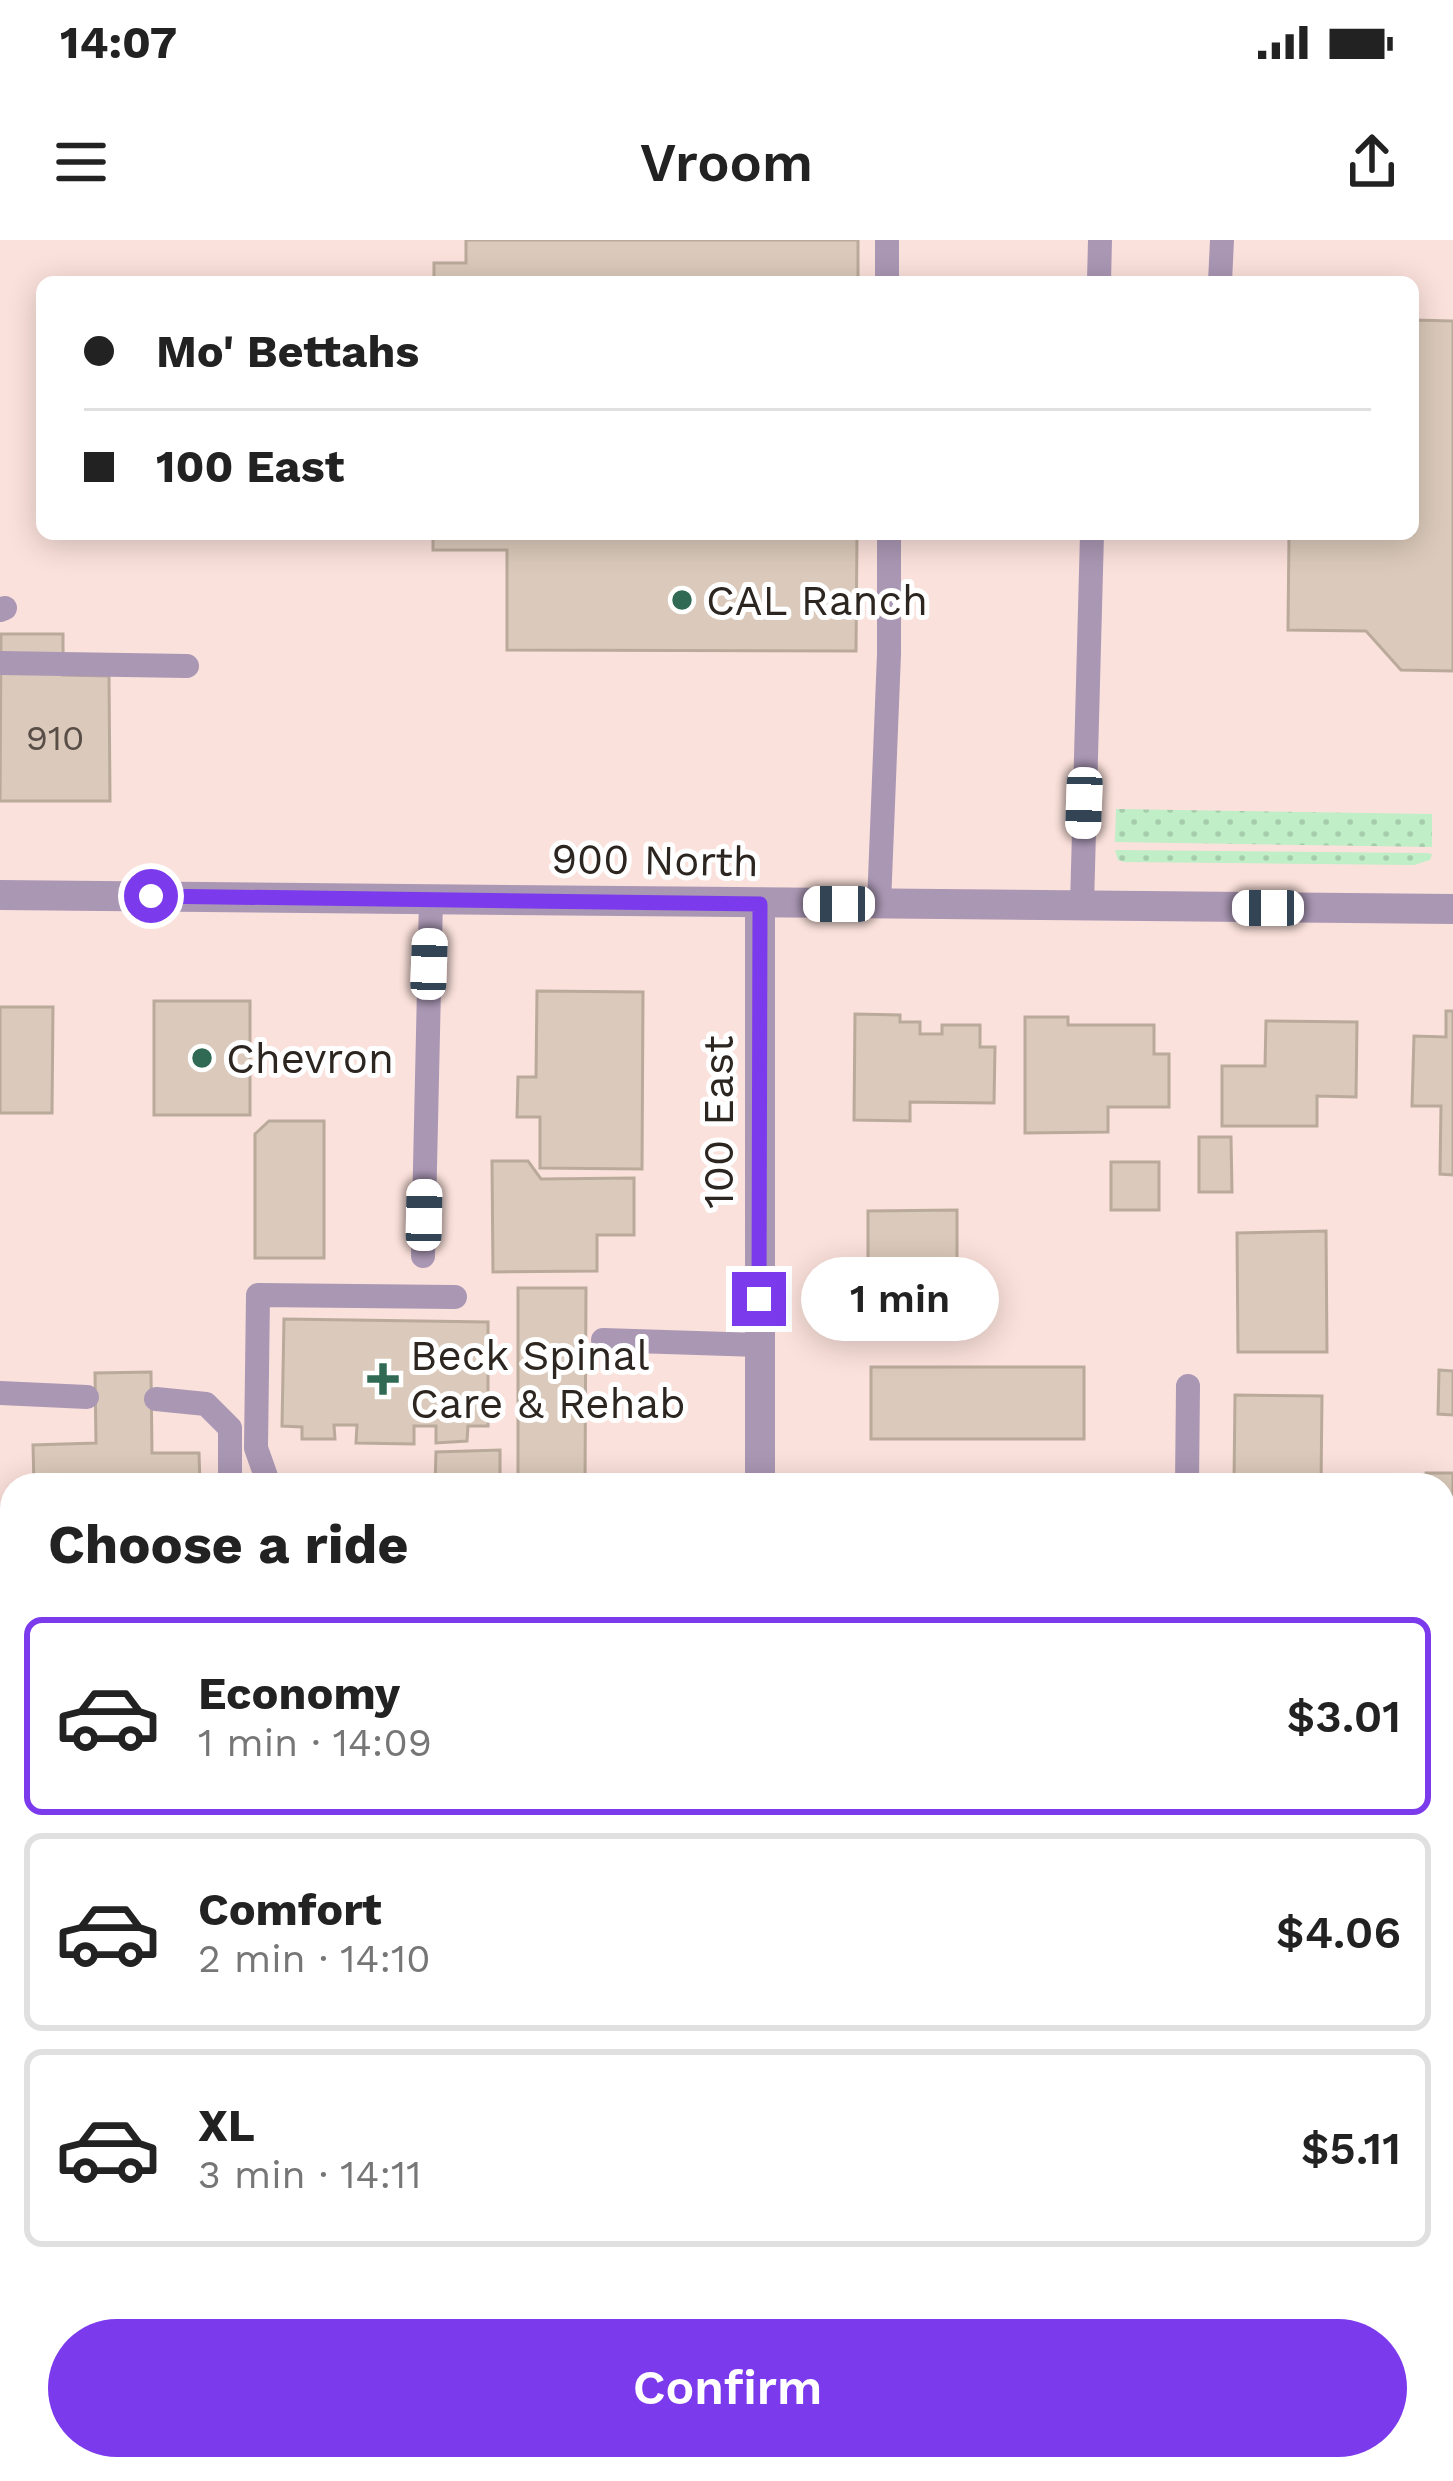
<!DOCTYPE html>
<meta charset="utf-8">
<style>
:root{--surface:#fff;--page:#f2f2f2;--text:#222;--muted:#767676;--line:#e0e0e0;--accent:#7c3aed}
body{margin:0;font-family:"Work Sans",sans-serif;background:var(--page);color:var(--text);height:100vh;display:flex;flex-direction:column;font-size:45px;white-space:nowrap}
*{box-sizing:border-box;margin:0}
p{font-size:39px;color:var(--muted)}
.icon{flex:none;width:66px;height:66px;fill:none;stroke:currentColor;stroke-width:2;stroke-linecap:round;stroke-linejoin:round}
.map{position:relative;flex:1;overflow:hidden}
.sheet{position:absolute;left:0px;top:1233px;width:1455px;height:1008px;display:flex;flex-direction:column;background:var(--surface);border-radius:36px 36px 0 0;box-shadow:0 6px 30px #0003}
.sheet>*{flex:none}
.hud{position:absolute;left:36px;top:36px;width:1383px;height:264px;border-radius:18px;box-shadow:0 6px 30px #0003;display:grid;align-content:center;height:264px;padding:0 48px;background:var(--surface)}
.end{position:absolute;width:54px;height:54px;margin:-27px;border:15px solid #7c3aed;background:#fff;box-shadow:0 0 0 6px #fff}
.from{border-radius:50%}
.bubble{position:absolute;height:84px;border-radius:42px;background:var(--surface);box-shadow:0 6px 30px #0003;font-size:39px;font-weight:600;line-height:84px;text-align:center}
.car{position:absolute;width:36px;height:72px;margin:-36px -18px;border-radius:15px;box-shadow:0 0 9px 3px #0007;background:linear-gradient(#fff 24%,#345 0 40%,#fff 0 76%,#345 0 86%,#fff 0)}
.hud b{display:flex;align-items:center;gap:42px;height:114px;font-size:45px}
.hud b+b{border-top:3px solid var(--line)}
.hud i{width:30px;height:30px;background:var(--text)}
ul{padding:0;list-style:none}
li{display:flex;align-items:center;gap:36px;height:198px;margin:0 24px 18px;padding:0 24px;border:6px solid var(--line);border-radius:18px}
li div{flex:1}
li b{display:block;font-size:45px}
li em{font-style:normal;font-weight:600}
li.on{border-color:var(--accent)}
li>.icon{width:108px;height:108px;stroke-width:1.5}
h2{padding:0 48px;font-size:54px;line-height:144px}
.cta{display:flex;gap:24px;margin-top:auto;padding:24px 48px}
.cta a{flex:1;height:138px;border-radius:72px;background:var(--accent);color:#fff;font-size:48px;font-weight:600;line-height:138px;text-align:center}
.status{display:flex;justify-content:space-between;align-items:center;height:84px;padding:0 60px;background:var(--surface);direction:ltr}
.status svg{height:33px;fill:currentColor}
header{display:flex;justify-content:space-between;align-items:center;height:156px;padding:0 48px;background:var(--surface);font-size:54px;font-weight:600}
.map>svg:first-child{display:block}
.commercial{fill:#fbe1db;fill-rule:evenodd}
.grass{fill:url(#grass-dots)}
.building{fill:#dbcabb;stroke:#baaa9b;stroke-width:3}
.lines{fill:none;stroke-linecap:round;stroke-linejoin:round}
.lane{stroke:#aa97b4;stroke-width:24}
.street{stroke:#aa97b4;stroke-width:30}
.secondary{stroke:#876c95;stroke-width:30}
.route{stroke:#7c3aed;stroke-width:15}
.poi-dot{fill:#306a54;stroke:#fff;stroke-width:4.5}
.labels{text-anchor:middle;dominant-baseline:central;stroke-width:10;stroke-linejoin:round;paint-order:stroke}
.number-label{font-size:36px;fill:#584e47}
.poi-label{font-size:42px;fill:#2c2520;stroke:#fff;text-anchor:start}
.street-label{font-size:42px;fill:#2c2520;stroke:#fff}
</style>
<div class="status"><b>14:07</b><svg viewBox="0 0 49 12"><path d="M0 12V9h3v3zM5 12V6h3v6zM10 12V3h3v9zM15 12V0h3v12zM26 1h20v11H26zM47 4h2v5h-2z"/></svg></div>
<header><svg class="icon" aria-label="menu" viewBox="0 0 24 24"><path d="M4 6h16M4 12h16M4 18h16"/></svg>Vroom<svg class="icon" aria-label="share" viewBox="0 0 24 24"><path d="M12 15V3M7 8l5-5 5 5M5 13v7h14v-7"/></svg></header>
<div class="map">
<svg width="1453" height="2241" viewBox="0 0 1453 2241">
<defs>
<pattern id="grass-dots" width="8" height="8" patternUnits="userSpaceOnUse" patternTransform="scale(3)"><rect width="8" height="8" fill="#c0eec7"/><path d="M2 2h.1M6 6h.1" fill="none" stroke="#a5ccab" stroke-width="1.8" stroke-linecap="round"/></pattern>
</defs>
<rect width="100%" height="100%" fill="#fdeee2"/>
<path class="commercial" d="M0 0H1453V1505L1443 1506V1245H12V2229H321V2241H0ZM42 42H1413V294H42Z"/>
<g class="grass">
<polygon points="1116,569 1432,574 1432,607 1115,602"/>
<polygon points="1115,610 1426,613 1432,614 1430,620 1414,625 1124,622 1118,620"/>
</g>
<g class="building">
<polygon points="466,0 858,0 858,42 434,42 434,23 466,23"/>
<polygon points="1413,80 1453,81 1453,431 1401,430 1366,391 1288,390 1289,294 1413,294"/>
<polygon points="433,294 857,294 856,411 507,410 507,310 433,310"/>
<polygon points="1,394 63,394 63,435 109,436 110,561 0,561"/>
<polygon points="537,751 643,752 642,929 540,928 540,877 517,877 518,837 536,837"/>
<rect x="154" y="761" width="96" height="114"/>
<polygon points="0,767 53,767 52,873 0,873"/>
<polygon points="1446,771 1453,771 1453,935 1440,934 1441,866 1412,866 1414,796 1446,797"/>
<polygon points="855,774 900,775 900,782 920,782 920,794 942,794 942,785 980,785 980,807 995,807 994,863 910,862 910,881 854,880"/>
<polygon points="1025,777 1068,777 1068,785 1154,785 1154,814 1169,814 1169,867 1108,867 1108,892 1025,893"/>
<polygon points="1266,781 1357,782 1356,857 1317,856 1317,886 1222,886 1222,826 1265,826"/>
<polygon points="269,881 324,881 324,1018 255,1018 255,894"/>
<polygon points="1199,897 1231,897 1232,952 1199,952"/>
<polygon points="492,921 528,921 541,939 634,938 634,995 597,995 597,1031 493,1032"/>
<rect x="1111" y="922" width="48" height="48"/>
<polygon points="957,970 957,1062 868,1062 868,971"/>
<polygon points="1326,991 1327,1112 1238,1112 1237,993"/>
<polygon points="518,1048 586,1048 585,1245 518,1245"/>
<polygon points="284,1079 488,1082 488,1186 468,1186 467,1201 436,1203 436,1186 414,1186 414,1204 356,1203 357,1185 334,1185 335,1199 302,1199 302,1187 282,1186"/>
<rect x="871" y="1127" width="213" height="72"/>
<polygon points="1439,1130 1453,1131 1453,1175 1438,1174"/>
<polygon points="151,1132 152,1213 199,1213 200,1245 34,1245 33,1205 96,1203 95,1133"/>
<polygon points="1235,1155 1322,1156 1321,1245 1234,1245"/>
<polygon points="500,1210 500,1245 435,1245 436,1212"/>
<polygon points="1426,1233 1453,1233 1453,1266 1443,1266 1443,1245 1425,1245"/>
<rect x="1443" y="1355" width="10" height="76"/>
<rect x="1443" y="1663" width="10" height="64"/>
<polygon points="0,1675 12,1676 12,1889 0,1888"/>
<rect x="1443" y="1859" width="10" height="130"/>
<rect x="0" y="1998" width="12" height="56"/>
<rect x="0" y="2192" width="8" height="49"/>
<rect x="15" y="2229" width="212" height="12"/>
<polygon points="364,2229 397,2229 396,2241 363,2241"/>
<rect x="561" y="2229" width="31" height="12"/>
<polygon points="879,2229 921,2229 921,2241 878,2241"/>
<rect x="1041" y="2229" width="105" height="12"/>
<rect x="1207" y="2229" width="137" height="12"/>
</g>
<g class="lines">
<g class="lane">
<polyline points="887,0 887,42"/>
<polyline points="1099,42 1100,0"/>
<polyline points="1220,42 1222,0"/>
<polyline points="0,370 5,368"/>
<polyline points="0,423 187,426"/>
<polyline points="879,664 889,414 889,294"/>
<polyline points="1082,666 1092,294"/>
<polyline points="423,1016 431,659"/>
<polyline points="603,1100 759,1105"/>
<polyline points="0,1153 87,1157"/>
<polyline points="156,1159 206,1164 230,1188 230,1245"/>
<polyline points="269,1245 256,1208 258,1055 455,1057"/>
<polyline points="1187,1245 1188,1146"/>
<polyline points="0,1386 12,1392"/>
<polyline points="0,2079 12,2079"/>
</g>
<g class="street">
<polyline points="0,655 1453,669"/>
<polyline points="760,1245 760,664"/>
<polyline points="750,2241 750,2229"/>
</g>
<g class="secondary">
<polyline points="1443,1530 1453,1530"/>
<polyline points="0,1545 12,1545"/>
<polyline points="1443,1576 1453,1576"/>
</g>
</g>
<g class="lines">
<polyline class="route" points="151,656 760,664 759,1059"/>
</g>
<g class="poi-dot">
<circle cx="682" cy="360" r="12"/>
<circle cx="202" cy="818" r="12"/>
<path d="M377 1121h12v12h12v12h-12v12h-12v-12h-12v-12h12z"/>
</g>
<g class="labels">
<g class="number-label">
<text x="55" y="498">910</text>
</g>
<g class="poi-label">
<text x="706" y="360">CAL Ranch</text>
<text x="226" y="818">Chevron</text>
<text x="410" y="1115">Beck Spinal<tspan x="410" dy="48">Care &amp; Rehab</tspan></text>
</g>
<g class="street-label">
<text transform="translate(655 620) rotate(1)">900 North</text>
<text transform="translate(718 882) rotate(-90)">100 East</text>
</g>
</g>
</svg>
<i class="end from" style="left:151px;top:656px"></i>
<i class="end" style="left:759px;top:1059px"></i>
<div class="bubble" style="left:801px;top:1017px;width:198px">1 min</div>
<i class="car" style="left:1084px;top:563px;rotate:182deg"></i>
<i class="car" style="left:839px;top:664px;rotate:270deg"></i>
<i class="car" style="left:1268px;top:668px;rotate:270deg"></i>
<i class="car" style="left:429px;top:724px;rotate:2deg"></i>
<i class="car" style="left:424px;top:975px;rotate:1deg"></i>
<div class="hud">
<b><i class="from"></i>Mo' Bettahs</b>
<b><i></i>100 East</b>
</div>
<section class="sheet">
<h2>Choose a ride</h2>
<ul>
<li class="on"><svg class="icon" aria-label="car" viewBox="0 0 24 24"><path d="M5 17H2v-5l4-1 3-4h7l3 4 3 1v5h-3M9 17h6M6 11h13"/><circle cx="7" cy="17" r="2"/><circle cx="17" cy="17" r="2"/></svg><div><b>Economy</b><p>1 min · 14:09</p></div><em>$3.01</em></li>
<li><svg class="icon" aria-label="car" viewBox="0 0 24 24"><path d="M5 17H2v-5l4-1 3-4h7l3 4 3 1v5h-3M9 17h6M6 11h13"/><circle cx="7" cy="17" r="2"/><circle cx="17" cy="17" r="2"/></svg><div><b>Comfort</b><p>2 min · 14:10</p></div><em>$4.06</em></li>
<li><svg class="icon" aria-label="car" viewBox="0 0 24 24"><path d="M5 17H2v-5l4-1 3-4h7l3 4 3 1v5h-3M9 17h6M6 11h13"/><circle cx="7" cy="17" r="2"/><circle cx="17" cy="17" r="2"/></svg><div><b>XL</b><p>3 min · 14:11</p></div><em>$5.11</em></li>
</ul>
<div class="cta"><a>Confirm</a></div>
</section>
</div>
